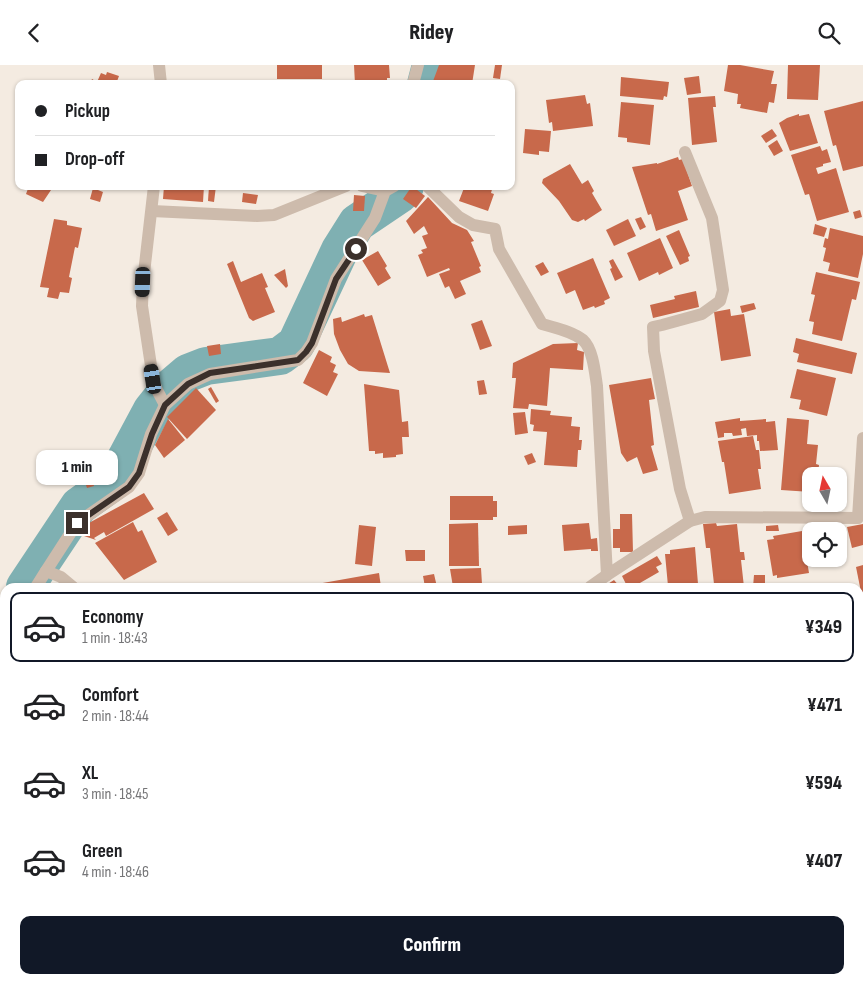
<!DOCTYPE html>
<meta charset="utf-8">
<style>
:root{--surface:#fff;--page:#f6f6f6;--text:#202124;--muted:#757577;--line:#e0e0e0;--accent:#111827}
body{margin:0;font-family:"Sofia Sans Condensed",sans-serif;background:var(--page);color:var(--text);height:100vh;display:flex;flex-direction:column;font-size:19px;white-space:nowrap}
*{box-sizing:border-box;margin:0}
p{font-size:16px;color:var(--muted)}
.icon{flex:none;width:28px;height:28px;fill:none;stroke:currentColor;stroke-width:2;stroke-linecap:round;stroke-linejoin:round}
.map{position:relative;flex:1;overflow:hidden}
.drawer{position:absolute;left:0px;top:518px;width:864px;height:401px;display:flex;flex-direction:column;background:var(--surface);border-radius:15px 15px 0 0;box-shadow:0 1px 4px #0004}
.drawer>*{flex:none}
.guide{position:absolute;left:15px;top:15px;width:500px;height:110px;border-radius:10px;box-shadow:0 1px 4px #0004;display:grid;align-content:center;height:110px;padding:0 20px;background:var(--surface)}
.needle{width:32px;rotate:351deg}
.buttons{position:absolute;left:802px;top:402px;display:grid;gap:10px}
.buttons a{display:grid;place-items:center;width:45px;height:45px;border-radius:10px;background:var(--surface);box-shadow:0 1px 4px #0004;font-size:25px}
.end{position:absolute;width:22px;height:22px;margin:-11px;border:6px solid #3b302b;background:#fff;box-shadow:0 0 0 2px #fff}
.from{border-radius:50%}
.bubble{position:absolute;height:35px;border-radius:10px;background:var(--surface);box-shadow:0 1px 4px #0004;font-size:16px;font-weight:800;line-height:35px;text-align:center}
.car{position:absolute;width:15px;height:30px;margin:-15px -8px;border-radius:6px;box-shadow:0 0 4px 1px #0007;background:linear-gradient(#222 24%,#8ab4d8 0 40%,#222 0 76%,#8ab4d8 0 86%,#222 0)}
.guide b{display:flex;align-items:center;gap:18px;height:48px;font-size:19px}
.guide b+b{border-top:1px solid var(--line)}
.guide i{width:12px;height:12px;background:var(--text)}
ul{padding:9px 0 0;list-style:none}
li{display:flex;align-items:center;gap:15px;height:70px;margin:0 10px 8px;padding:0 10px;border:2px solid transparent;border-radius:10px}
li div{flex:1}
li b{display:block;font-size:19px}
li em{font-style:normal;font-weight:800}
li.active{border-color:var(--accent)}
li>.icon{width:45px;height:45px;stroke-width:1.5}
.button{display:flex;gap:10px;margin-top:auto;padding:10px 20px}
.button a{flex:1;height:58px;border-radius:10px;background:var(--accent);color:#fff;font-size:20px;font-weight:800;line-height:58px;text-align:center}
header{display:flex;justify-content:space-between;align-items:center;height:65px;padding:0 20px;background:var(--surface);font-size:22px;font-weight:800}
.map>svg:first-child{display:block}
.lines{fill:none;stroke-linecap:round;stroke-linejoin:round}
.river{stroke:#7fb0b2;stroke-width:38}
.building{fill:#c8694b}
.lane{stroke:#cdbbac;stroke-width:9}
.street{stroke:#cdbbac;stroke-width:12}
.route{stroke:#3b302b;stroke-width:6}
</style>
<header><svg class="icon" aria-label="back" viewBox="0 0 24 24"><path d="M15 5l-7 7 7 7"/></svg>Ridey<svg class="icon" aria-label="search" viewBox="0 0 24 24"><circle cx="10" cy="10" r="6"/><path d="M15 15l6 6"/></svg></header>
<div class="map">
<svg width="863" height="918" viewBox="0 0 863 918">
<rect width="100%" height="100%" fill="#f4ebe1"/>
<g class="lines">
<g class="river">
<polyline points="426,19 431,0"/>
<polyline points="25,522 79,441 114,416 152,345 168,325 188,308 206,301 280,291 296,279 340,185 357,158 400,129 405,121"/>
<polyline points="0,564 5,556"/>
</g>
</g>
<g class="building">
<rect x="277" y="0" width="45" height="14"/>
<polygon points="354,0 389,0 390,13 387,13 387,19 355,19"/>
<polygon points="439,0 475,0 472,19 432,19"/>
<polygon points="495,0 502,0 500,14 493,13"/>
<polygon points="728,0 740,0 774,6 771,19 777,19 774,38 769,37 767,48 740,43 741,39 737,39 738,29 724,26"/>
<polygon points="788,0 820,0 818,35 787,34"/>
<polygon points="107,7 119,11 116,19 90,19 92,14 97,17 101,8 106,10"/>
<polygon points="699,11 701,28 687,30 684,13"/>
<polygon points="621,12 669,17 667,32 664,31 663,35 620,31"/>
<polygon points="585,30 587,39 590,38 593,61 553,66 552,57 549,58 546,35"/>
<polygon points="715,31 716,42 713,42 717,77 692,80 688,33"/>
<polygon points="863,36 863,101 843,106 836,80 833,81 824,46"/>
<polygon points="621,37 654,40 650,80 627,77 627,73 618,72"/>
<polygon points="799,49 799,51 809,49 818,78 790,86 779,58 787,53"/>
<polygon points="525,64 551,66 549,87 539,86 539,90 523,88"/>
<polygon points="772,64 777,71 766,78 761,71"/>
<polygon points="777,75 783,86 774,91 768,81"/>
<polygon points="820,81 822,86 827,84 831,97 823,99 823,101 816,103 818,109 836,103 849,147 817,156 809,129 805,130 791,90"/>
<polygon points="678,92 679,95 683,94 692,121 678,126 688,155 656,166 651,149 648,150 632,102 657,98 657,99"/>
<polygon points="570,99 582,119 588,115 594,126 592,128 602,145 585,156 584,154 578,157 572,155 559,136 542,118 543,114"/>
<polygon points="29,121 50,121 49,124 51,125 43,137 26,129"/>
<polygon points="164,121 204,121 203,137 163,134"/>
<polygon points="209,121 216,121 214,137 208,136"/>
<polygon points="412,121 425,131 416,143 403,134"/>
<polygon points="459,121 493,121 491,128 494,129 488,146 459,136 464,123"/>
<polygon points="93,123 103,127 100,137 90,134"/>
<polygon points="243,128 258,130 256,139 242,137"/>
<polygon points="354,130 365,131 364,146 353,146"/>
<polygon points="428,132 452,158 467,165 474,176 471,177 481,201 479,202 481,207 460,216 466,229 455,234 449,221 445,223 439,209 450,205 449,203 427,212 418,190 423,188 421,185 427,183 422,171 428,169 424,161 414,169 406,156"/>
<polygon points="860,145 862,152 855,154 853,147"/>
<polygon points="641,152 646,162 640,165 635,154"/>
<polygon points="54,154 67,156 67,160 82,163 78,183 75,182 69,212 72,213 69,228 60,227 58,234 47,232 49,223 40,222"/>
<polygon points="628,154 636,171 614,181 606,165"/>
<polygon points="815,159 827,163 824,172 813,169"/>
<polygon points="830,163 863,171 863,189 858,213 828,206 830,198 823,196 826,183 823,182 825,173 828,174"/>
<polygon points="679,165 690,191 688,192 689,196 680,200 666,171"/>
<polygon points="660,173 673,203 659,210 658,207 639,216 627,188"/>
<polygon points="378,186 387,201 385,203 391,213 378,221 362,195"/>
<polygon points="593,193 610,233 604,236 605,239 595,243 594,241 583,245 575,225 566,229 557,208"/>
<polygon points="613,194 623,212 615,216 610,204 612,203 609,196"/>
<polygon points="233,196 241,217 262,208 268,222 265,223 275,247 253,256 249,253 227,199"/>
<polygon points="543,197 549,207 541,211 535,201"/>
<polygon points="285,204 288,221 286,223 274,210"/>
<polygon points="816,207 860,217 856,235 852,234 842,276 812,269 814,257 809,256 815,230 811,229"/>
<polygon points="696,226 699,242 653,253 650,240 675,234 674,231"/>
<polygon points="754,238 756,244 742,248 740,241"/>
<polygon points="730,244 731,251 744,249 751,291 721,296 714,247"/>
<polygon points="364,249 365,252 372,250 390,308 359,306 348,299 340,285 334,269 333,254 341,252 342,257"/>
<polygon points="482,255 492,281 480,285 471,259"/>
<polygon points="796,273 857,288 852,309 797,297 799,289 793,287"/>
<polygon points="578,278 577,285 584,287 583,305 550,303 547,341 529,339 528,344 513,343 516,313 512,313 513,298 553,279"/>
<polygon points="220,279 221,289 209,291 207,281"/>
<polygon points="319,285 332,292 330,297 336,300 333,307 338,309 327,331 303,318"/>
<polygon points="797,304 836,313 827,351 799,344 801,335 790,333"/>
<polygon points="651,313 655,334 649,335 654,380 651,381 658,405 643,409 637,392 627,397 621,388 609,320"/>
<polygon points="484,315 487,329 479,330 477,316"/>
<polygon points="364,319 399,325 402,357 408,356 409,372 402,372 403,389 396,390 396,392 383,393 383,388 375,389 375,386 369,386"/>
<polygon points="211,322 219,336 216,338 208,324"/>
<polygon points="196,323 216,345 187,374 167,352"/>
<polygon points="531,344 551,346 550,350 572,352 571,361 580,362 579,375 582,375 581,385 578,385 577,402 544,400 547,367 533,366 534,360 530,359"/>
<polygon points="525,347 528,368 515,370 513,348"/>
<polygon points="740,353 740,356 766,354 766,357 775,356 778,385 760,386 759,376 757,376 757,370 747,371 746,363 741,364 742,370 733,371 732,368 724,368 724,372 718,373 715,357"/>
<polygon points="787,353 809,355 807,379 818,380 816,399 819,400 818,409 811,411 811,427 781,425"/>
<polygon points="168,354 185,375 164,393 155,380"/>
<polygon points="753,371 756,385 759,385 761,404 758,404 761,424 729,429 724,397 722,397 718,376"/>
<polygon points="532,388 536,397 528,400 524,391"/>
<polygon points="92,415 94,421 87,423 85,417"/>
<polygon points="144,428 154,444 106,471 104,467 94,473 96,475 78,469 83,463 88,462 87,459"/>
<polygon points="450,431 493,431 493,436 497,436 497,452 493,452 493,455 450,455"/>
<polygon points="167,447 178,465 168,471 157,453"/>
<polygon points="620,449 632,449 633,487 620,487 620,483 613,483 613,464 620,464"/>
<polygon points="133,457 138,467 142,465 157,497 124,515 95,478"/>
<polygon points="478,458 479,501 449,501 449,459"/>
<polygon points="589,458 591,474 597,473 598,486 591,486 591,484 564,486 562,460"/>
<polygon points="716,458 717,461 737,459 740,487 744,487 745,495 741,495 744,522 718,522 718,518 714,519 710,483 706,483 703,459"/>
<polygon points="863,459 863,480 852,483 847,462"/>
<polygon points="359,460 376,462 372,501 355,499"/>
<polygon points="527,460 527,469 508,470 508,461"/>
<polygon points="778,460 779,466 766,466 766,461"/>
<polygon points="802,466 809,508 777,513 777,510 773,511 767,475 774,474 773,471"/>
<polygon points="695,482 698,519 668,521 665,489 670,489 670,485"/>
<polygon points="405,485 425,485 425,496 406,496"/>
<polygon points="839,487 842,495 824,499 823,494 839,494"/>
<polygon points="657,491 662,499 656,502 659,507 633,522 631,519 627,521 622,511"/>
<polygon points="863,500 863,527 861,527 856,502"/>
<polygon points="481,503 482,519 488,518 488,522 453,522 450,504"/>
<polygon points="379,508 381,522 316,522 317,519"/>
<polygon points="434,509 437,522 425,522 423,511"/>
<polygon points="754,510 765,510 765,522 753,522"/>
<polygon points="614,515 620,522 603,522"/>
<polygon points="226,914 262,914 266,918 270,914 315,914 320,918 222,918"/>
<polygon points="388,914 406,914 405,918"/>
<polygon points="527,914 560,914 568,918 525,918"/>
<polygon points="597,914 629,914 628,918 596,918"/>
<rect x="688" y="916" width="23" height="2"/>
</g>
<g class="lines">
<polyline class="lane" points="364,918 365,914"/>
<g class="street">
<polyline points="159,0 161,19"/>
<polyline points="413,19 418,0"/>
<polyline points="685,87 712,153 723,225 720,236 702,249 662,260 653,262 654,286 680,424 690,456"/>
<polyline points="154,121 143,217 142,241 153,314 157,325 165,340"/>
<polyline points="362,121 385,126"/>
<path d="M427 121 459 152 473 160 495 164 499 184 542 259C555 263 572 266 583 275 593 284 595 308 597 321L607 510"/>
<polyline points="152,146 257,151 274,150 346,121"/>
<polyline points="46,506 77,458 129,422 139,408 151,369 165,340 188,319 210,309 298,295 306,287 312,278 336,214 375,153 385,126 394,121"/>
<polyline points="36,522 46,506 61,512 73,522"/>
<polyline points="590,522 607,510 690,456 705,452 858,453 863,373"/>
<polyline points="0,584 5,576"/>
<polyline points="179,918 182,914"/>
<polyline points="681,918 682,914"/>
</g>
</g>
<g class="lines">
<polyline class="route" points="77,458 129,422 139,408 152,369 165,340 188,319 210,308 298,295 306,287 312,278 336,214 356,184"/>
</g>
</svg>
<div class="buttons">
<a><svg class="needle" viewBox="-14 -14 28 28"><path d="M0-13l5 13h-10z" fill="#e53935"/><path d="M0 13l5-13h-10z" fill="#757577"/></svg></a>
<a><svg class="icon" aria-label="locate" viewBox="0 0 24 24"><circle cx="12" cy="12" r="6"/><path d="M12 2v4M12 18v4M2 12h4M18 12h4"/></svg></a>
</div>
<i class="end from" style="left:356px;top:184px"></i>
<i class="end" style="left:77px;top:458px"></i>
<div class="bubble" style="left:36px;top:385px;width:82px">1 min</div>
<i class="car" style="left:143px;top:217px;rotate:182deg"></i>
<i class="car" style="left:153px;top:314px;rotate:351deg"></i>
<div class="guide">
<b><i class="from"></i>Pickup</b>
<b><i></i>Drop-off</b>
</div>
<section class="drawer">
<ul>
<li class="active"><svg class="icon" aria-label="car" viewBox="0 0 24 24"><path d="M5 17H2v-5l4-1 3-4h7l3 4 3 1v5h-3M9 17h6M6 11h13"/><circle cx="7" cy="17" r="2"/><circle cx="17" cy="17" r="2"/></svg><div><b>Economy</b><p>1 min · 18:43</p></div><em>¥349</em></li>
<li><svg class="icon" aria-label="car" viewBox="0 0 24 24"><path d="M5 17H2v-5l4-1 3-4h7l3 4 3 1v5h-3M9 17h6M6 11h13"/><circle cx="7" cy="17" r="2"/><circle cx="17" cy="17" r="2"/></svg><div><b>Comfort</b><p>2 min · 18:44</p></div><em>¥471</em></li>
<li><svg class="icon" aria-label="car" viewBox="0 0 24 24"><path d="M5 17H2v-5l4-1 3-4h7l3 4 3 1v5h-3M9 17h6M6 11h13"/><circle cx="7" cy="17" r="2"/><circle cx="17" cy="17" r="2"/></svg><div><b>XL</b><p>3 min · 18:45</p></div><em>¥594</em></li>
<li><svg class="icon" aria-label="car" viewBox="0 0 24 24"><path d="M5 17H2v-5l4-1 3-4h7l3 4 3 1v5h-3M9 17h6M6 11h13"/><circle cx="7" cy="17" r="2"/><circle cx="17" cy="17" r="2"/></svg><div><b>Green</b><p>4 min · 18:46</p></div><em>¥407</em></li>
</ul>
<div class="button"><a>Confirm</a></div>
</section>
</div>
